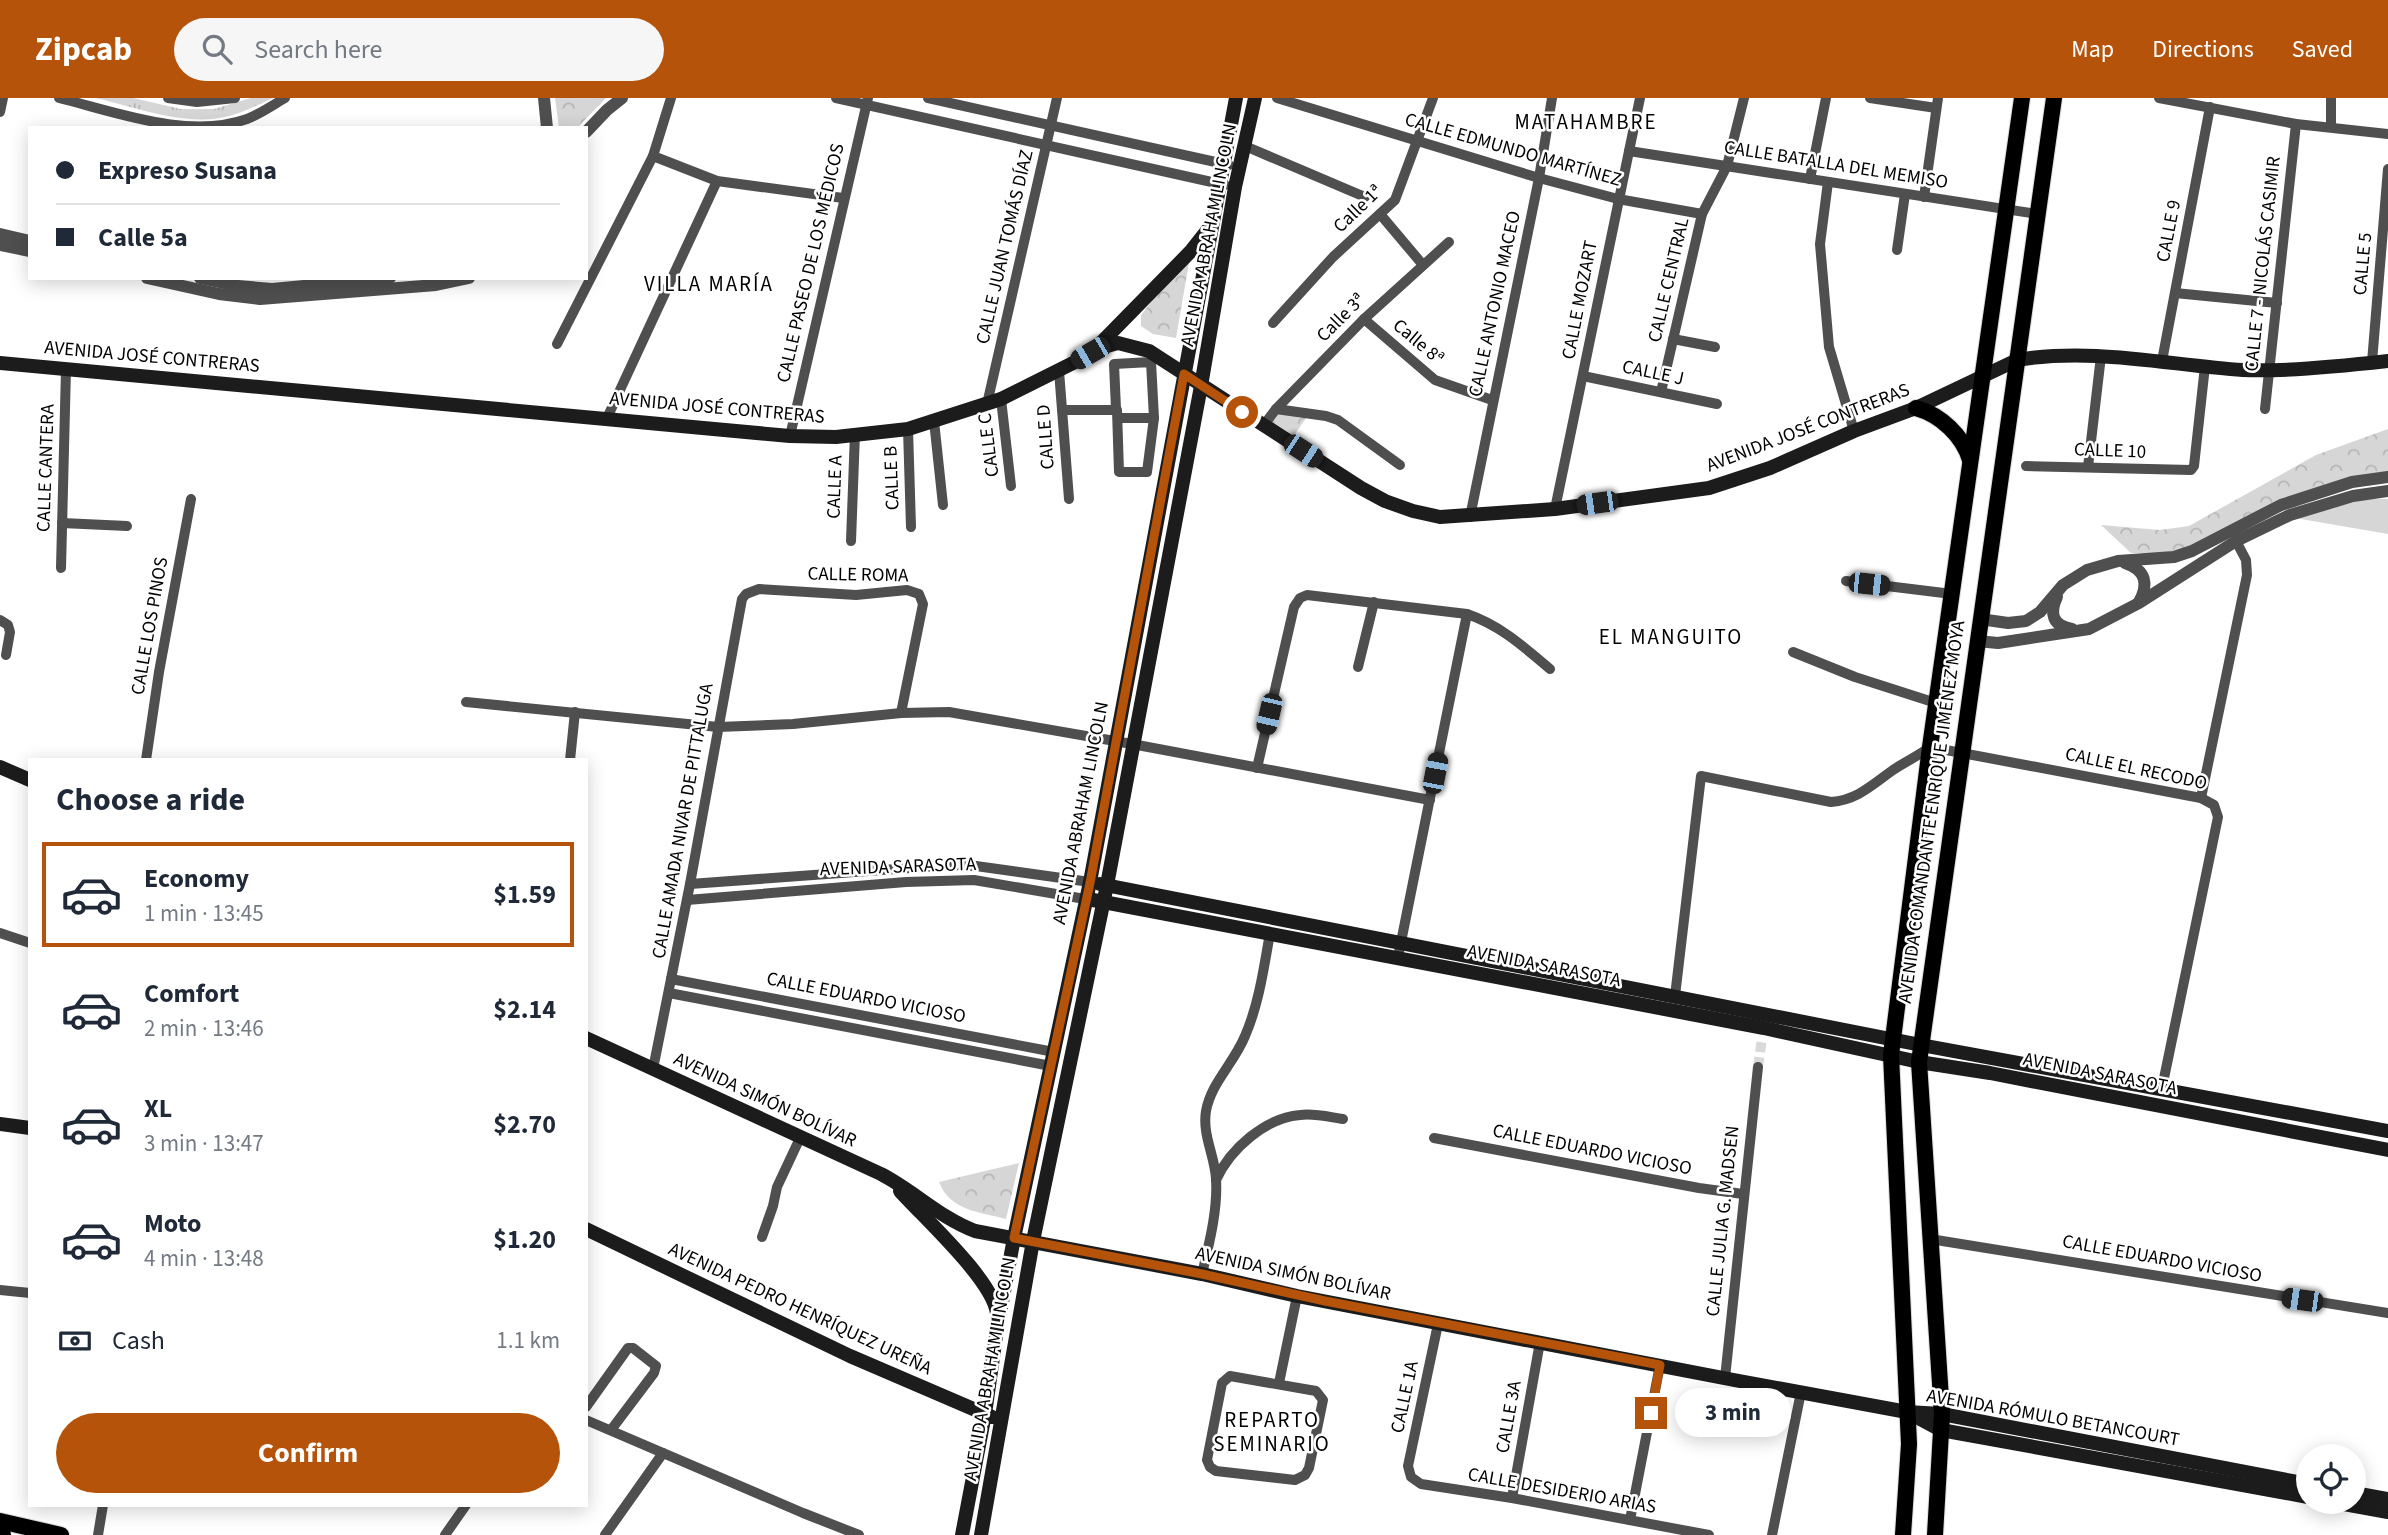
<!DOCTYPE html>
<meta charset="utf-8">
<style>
:root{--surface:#fff;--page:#f6f6f7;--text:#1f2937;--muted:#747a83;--line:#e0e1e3;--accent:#b45309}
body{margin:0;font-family:"Source Sans 3",sans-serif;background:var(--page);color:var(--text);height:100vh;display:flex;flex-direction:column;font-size:26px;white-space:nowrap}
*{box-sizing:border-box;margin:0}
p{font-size:23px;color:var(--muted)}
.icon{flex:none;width:38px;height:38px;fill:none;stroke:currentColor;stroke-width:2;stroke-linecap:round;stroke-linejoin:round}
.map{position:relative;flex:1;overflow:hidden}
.sheet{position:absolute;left:28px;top:660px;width:560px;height:749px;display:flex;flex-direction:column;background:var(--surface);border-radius:0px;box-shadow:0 4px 18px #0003}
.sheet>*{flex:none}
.guide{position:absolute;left:28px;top:28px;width:560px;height:154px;border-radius:0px;box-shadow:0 4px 18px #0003;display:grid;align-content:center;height:154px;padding:0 28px;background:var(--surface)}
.tools{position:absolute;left:2296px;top:1346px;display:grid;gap:14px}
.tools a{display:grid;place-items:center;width:70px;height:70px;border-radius:50%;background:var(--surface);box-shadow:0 4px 18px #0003;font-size:35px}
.end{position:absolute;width:32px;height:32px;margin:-16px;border:9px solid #b45309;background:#fff;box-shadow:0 0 0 4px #fff}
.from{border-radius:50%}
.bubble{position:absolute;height:49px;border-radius:24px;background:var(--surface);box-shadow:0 4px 18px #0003;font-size:23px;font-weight:700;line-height:49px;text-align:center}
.car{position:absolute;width:21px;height:42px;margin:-21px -10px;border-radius:9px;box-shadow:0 0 5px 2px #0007;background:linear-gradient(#222 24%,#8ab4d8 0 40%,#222 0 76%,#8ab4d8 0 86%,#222 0)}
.guide b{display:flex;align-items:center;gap:24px;height:66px;font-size:26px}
.guide b+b{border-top:2px solid var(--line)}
.guide i{width:18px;height:18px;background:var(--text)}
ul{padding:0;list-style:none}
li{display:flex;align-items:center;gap:21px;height:105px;margin:0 14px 10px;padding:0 14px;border:4px solid transparent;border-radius:0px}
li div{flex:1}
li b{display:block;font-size:26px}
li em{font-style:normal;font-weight:700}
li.current{border-color:var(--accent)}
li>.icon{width:63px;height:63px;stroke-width:1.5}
h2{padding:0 28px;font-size:32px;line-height:84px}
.pay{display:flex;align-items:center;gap:18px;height:77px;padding:0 28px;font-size:26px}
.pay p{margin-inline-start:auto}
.cta{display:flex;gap:14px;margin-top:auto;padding:14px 28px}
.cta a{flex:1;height:80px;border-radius:42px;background:var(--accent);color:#fff;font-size:28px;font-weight:700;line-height:80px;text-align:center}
header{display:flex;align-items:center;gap:42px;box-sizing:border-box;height:98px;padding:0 35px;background:var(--accent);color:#fff}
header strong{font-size:33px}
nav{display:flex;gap:38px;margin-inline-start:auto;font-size:24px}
.search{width:490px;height:63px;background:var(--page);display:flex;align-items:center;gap:18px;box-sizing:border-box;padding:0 24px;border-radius:38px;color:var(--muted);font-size:26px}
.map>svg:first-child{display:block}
.grass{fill:url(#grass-tufts)}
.park{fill:url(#park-crowns)}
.garden{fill:#d6d6d6}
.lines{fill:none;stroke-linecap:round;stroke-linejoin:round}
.minor-tunnel{stroke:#d9d9d9;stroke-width:10;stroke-dasharray:10 5;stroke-linecap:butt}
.primary-casing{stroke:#dbdbdb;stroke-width:18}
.motorway-casing{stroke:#dbdbdb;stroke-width:19}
.minor{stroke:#4f4f4f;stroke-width:10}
.tertiary{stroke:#4f4f4f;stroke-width:12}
.secondary{stroke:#1c1c1c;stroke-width:14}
.primary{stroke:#000;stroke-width:16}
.motorway{stroke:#000;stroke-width:18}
.route{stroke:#b45309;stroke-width:9}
.labels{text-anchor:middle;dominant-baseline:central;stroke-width:5;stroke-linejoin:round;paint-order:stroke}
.street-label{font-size:19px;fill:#000;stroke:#fff}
.neighbourhood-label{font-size:21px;letter-spacing:2px;fill:#000;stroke:#fff}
</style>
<header>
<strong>Zipcab</strong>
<div class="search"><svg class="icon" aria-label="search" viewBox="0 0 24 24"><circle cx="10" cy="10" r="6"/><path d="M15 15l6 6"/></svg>Search here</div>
<nav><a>Map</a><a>Directions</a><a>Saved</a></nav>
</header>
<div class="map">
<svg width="2388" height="1437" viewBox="0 0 2388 1437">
<defs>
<pattern id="grass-tufts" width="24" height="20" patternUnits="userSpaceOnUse" patternTransform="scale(1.75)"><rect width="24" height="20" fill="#d6d6d6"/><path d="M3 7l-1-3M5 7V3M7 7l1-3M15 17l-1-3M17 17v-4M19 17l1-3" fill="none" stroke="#b6b6b6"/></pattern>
<pattern id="park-crowns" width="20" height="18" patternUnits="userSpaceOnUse" patternTransform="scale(1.75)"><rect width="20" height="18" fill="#d6d6d6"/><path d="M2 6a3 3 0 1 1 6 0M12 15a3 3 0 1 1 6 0" fill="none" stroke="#b6b6b6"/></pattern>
</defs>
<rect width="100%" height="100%" fill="#fff"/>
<path class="grass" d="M96 0H133L181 11H214L251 0H273C254 9 234 19 212 21 173 24 133 9 96 0Z"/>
<g class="park">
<polygon points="555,0 606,0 577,30 559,30"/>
<polygon points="1190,159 1176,240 1153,236 1141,228 1141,217 1183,163"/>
<polygon points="1277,315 1306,320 1293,339 1271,324"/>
<polygon points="2388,331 2388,374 2171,455 2131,455 2101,427 2160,432 2189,428 2316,357"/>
<path d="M1019 1065 1006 1121C980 1114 950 1113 939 1084Z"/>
</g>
<polygon class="garden" points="2366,401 2388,401 2388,436 2295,420"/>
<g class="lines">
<polyline class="minor-tunnel" points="1758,969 1762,941"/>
<g class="primary-casing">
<g id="primary">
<path d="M1916 310C1941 317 1963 338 1970 362"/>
<polyline points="0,1423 61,1437"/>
<polyline points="1903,1437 1909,1346 1891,957 1930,649 2022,0"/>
<polyline points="1935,1437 1942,1316 1919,964 2054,0"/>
</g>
</g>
<g class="motorway-casing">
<polyline id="motorway" points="0,1437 2,1437"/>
</g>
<g class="minor">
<path d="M59 0C116 14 189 42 247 21 260 16 273 7 285 0"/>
<polyline points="168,0 197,4 235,0"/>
<polyline points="836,0 1225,87"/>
<polyline points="928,0 1229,67"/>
<polyline points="1277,0 1539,80 1618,101 1702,116"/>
<polyline points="1870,0 1936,10"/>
<polyline points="2159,0 2296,26 2388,36"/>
<polyline points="2331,0 2331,29"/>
<polyline points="0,14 3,0"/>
<polyline points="1245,48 1365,99"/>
<polyline points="1629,53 2037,116"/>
<polyline points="653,58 717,83 843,100"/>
<polyline points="1810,81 1826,0"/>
<polyline points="1828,84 1820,146 1829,249 1854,333"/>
<polyline points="1924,99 1938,0"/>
<polyline points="1380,116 1423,167"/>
<polyline points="1897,152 1905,96"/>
<polyline points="2175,195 2277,205"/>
<polyline points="1364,221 1435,282 1492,302"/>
<polyline points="1273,225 1333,159 1395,102 1433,0"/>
<polyline points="1673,241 1715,249"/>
<polyline points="557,246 653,58 671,0"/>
<polyline points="2162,263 2210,9"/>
<polyline points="2372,264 2388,71"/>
<polyline points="1059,273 1069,401"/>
<polyline points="1583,278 1717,306"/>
<polyline points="1661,294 1702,116 1727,68 1744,0"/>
<polyline points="1001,301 1011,388"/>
<polyline points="987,306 1057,0"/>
<polyline points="1116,311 1114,266 1151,264 1154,320 1118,320"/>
<polyline points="1276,311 1326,318 1338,322 1400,367"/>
<polyline points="2265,311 2296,26"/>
<polyline points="1062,312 1117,312 1119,374 1147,374 1154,320"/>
<polyline points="607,320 717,83"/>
<polyline points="934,323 943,407"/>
<polyline points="1263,328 1276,311 1364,221 1449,144"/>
<polyline points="908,331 911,429"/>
<polyline points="790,338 868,0"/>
<polyline points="2026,368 2191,372 2194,368 2205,268"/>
<polyline points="2088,369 2101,258"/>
<polyline points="1555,411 1640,0"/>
<polyline points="1470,419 1539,80 1552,0"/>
<polyline points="62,425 127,428"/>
<polyline points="851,443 855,335"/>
<polyline points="61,470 66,271"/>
<polyline points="1846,483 1952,496"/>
<polyline points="0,522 8,527 10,534 6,557"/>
<polyline points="1793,554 1855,579 1936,605"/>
<polyline points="1358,569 1374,504"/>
<polyline points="466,604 718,629 793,626 901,615 949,614 1132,646 1430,702"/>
<polyline points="146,662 159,574 191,401"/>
<polyline points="570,662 575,614"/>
<path d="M1257 670 1294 509 1300 500 1307 497 1467 516C1500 527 1524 549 1550 571"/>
<polyline points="2201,700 2247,477 2246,462 2236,443"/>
<polyline points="690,786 951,767 976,768 1090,784"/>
<polyline points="687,802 906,784 974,782 1085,801"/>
<polyline points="0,835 30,845"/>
<polyline points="1398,859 1467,516"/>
<polyline points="671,881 1054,954"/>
<polyline points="669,895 1051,968"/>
<path d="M1675 898 1701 678 1831 704C1857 702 1872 687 1893 672 1905 664 1918 658 1930 649L2201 700 2214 707 2218 719 2162 990"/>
<polyline points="653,971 690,786 742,501 746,496 759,491 856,497 907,492 919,496 923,506 901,615"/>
<polyline points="1434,1040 1699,1090 1743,1096"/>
<path d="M1216 1082C1230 1051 1265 1020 1300 1017 1314 1015 1329 1019 1343 1021"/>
<polyline points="762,1139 773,1108 777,1089 800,1040"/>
<polyline points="1930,1141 2388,1215"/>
<path d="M1202 1176C1209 1146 1218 1112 1216 1081 1215 1058 1202 1037 1206 1013 1211 985 1234 965 1245 938 1259 906 1264 869 1270 835"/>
<polyline points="0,1192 30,1195"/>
<polyline points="1438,1226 1408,1368 1411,1379 1421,1386 1512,1400 1709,1437"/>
<polygon points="1230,1278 1316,1293 1323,1302 1309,1370 1305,1377 1295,1382 1216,1373 1210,1369 1207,1362 1222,1285"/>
<polyline points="1725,1280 1758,969"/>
<polyline points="1279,1285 1297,1198"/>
<polyline points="586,1309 628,1250 633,1250 656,1268 654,1275 611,1332"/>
<polyline points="586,1322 803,1415 859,1437"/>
<polyline points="1512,1400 1540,1244"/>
<polyline points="1630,1422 1660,1267"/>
<polyline points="98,1437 103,1407"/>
<polyline points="445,1437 466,1407"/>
<polyline points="605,1437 663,1355"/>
<polyline points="1772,1437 1801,1294"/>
</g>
<g class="tertiary">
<polyline points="544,0 547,30"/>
<polyline points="586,34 607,12 622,0"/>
<polyline points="0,136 30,143"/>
<polyline points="0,147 30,153"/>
<polyline points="147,180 219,196 260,201 436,187 469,180"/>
<polyline points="200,180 238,188 272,191 390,180"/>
<path d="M2125 465C2146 472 2149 486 2139 504"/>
<path d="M2057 499C2049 516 2053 528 2072 531"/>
<polyline points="1980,521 2008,525 2026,523 2040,514 2063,487 2087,472 2118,463 2174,459 2192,453 2281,407 2352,384 2388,379"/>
<polyline points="1977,543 1998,545 2089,531 2139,505 2236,443 2290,417 2353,398 2388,393"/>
</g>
<g class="secondary">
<polyline points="1096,250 1190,154 1209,130"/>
<path d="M0 265 790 338 836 339 908 331 1001 301 1107 248 1118 245 1149 253 1361 390 1385 403 1413 413 1440 419 1555 411 1709 390 1770 370 1854 333 1916 310 2017 262C2092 249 2168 267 2243 272 2286 274 2344 268 2388 263"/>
<polyline points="0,669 30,682"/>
<polyline points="1100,786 1921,947 2388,1033"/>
<polyline points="1093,802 1764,930 1919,964 1990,975 2388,1052"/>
<path d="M586 940 881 1076C914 1093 940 1120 975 1133L1202 1176 1297 1198 1734 1282 1907 1314 1942 1316 2308 1386"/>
<polyline points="0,1026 30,1030"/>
<path d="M900 1093C924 1120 994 1183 997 1216"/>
<polyline points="586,1131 850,1258 992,1319"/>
<polyline points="1911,1316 1941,1332 2308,1399"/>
<polyline points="2354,1395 2388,1401"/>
<polyline points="2333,1404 2388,1414"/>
<polyline points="962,1437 985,1316 997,1231 1014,1140 1090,784 1236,0"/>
<polyline points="981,1437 1033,1143 1107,787 1201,288 1235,89 1255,0"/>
</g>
<use href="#primary" class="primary"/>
<use href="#motorway" class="motorway"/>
</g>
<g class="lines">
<polyline class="route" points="1242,314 1184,276 1090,785 1014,1140 1202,1176 1325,1203 1660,1267 1651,1315"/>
</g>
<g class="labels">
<g class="street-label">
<text transform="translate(1513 52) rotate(16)">CALLE EDMUNDO MARTÍNEZ</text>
<text transform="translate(1836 67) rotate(9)">CALLE BATALLA DEL MEMISO</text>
<text transform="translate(1358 111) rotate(-44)">Calle 1ª</text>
<text transform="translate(2169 133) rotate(-79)">CALLE 9</text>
<text transform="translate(1209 137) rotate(-79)">AVENIDA ABRAHAM LINCOLN</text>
<text transform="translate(1005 149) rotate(-77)">CALLE JUAN TOMÁS DÍAZ</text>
<text transform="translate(811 165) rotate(-77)">CALLE PASEO DE LOS MÉDICOS</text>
<text transform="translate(2263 166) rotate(-84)">CALLE 7 - NICOLÁS CASIMIR</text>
<text transform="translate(2363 166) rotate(-85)">CALLE 5</text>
<text transform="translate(1669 182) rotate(-77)">CALLE CENTRAL</text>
<text transform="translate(1580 202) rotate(-79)">CALLE MOZART</text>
<text transform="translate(1495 206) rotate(-78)">CALLE ANTONIO MACEO</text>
<text transform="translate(1341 220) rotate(-45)">Calle 3ª</text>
<text transform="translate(1418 244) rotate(40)">Calle 8ª</text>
<text transform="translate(152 259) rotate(5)">AVENIDA JOSÉ CONTRERAS</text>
<text transform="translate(1653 275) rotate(12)">CALLE J</text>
<text transform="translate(717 310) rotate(5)">AVENIDA JOSÉ CONTRERAS</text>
<text transform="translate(1808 330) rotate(-21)">AVENIDA JOSÉ CONTRERAS</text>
<text transform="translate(1046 339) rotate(-94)">CALLE D</text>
<text transform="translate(989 347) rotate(-97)">CALLE C</text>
<text transform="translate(2110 353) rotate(2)">CALLE 10</text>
<text transform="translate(46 370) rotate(-88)">CALLE CANTERA</text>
<text transform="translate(892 380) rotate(-92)">CALLE B</text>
<text transform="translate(835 389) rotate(-88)">CALLE A</text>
<text transform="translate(858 477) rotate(1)">CALLE ROMA</text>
<text transform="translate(150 528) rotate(-80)">CALLE LOS PINOS</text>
<text transform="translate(2136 671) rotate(12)">CALLE EL RECODO</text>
<text transform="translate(1932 714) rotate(-82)">AVENIDA COMANDANTE ENRIQUE JIMÉNEZ MOYA</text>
<text transform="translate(1081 715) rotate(-79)">AVENIDA ABRAHAM LINCOLN</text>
<text transform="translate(683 723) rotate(-80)">CALLE AMADA NIVAR DE PITTALUGA</text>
<text transform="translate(898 769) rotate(-2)">AVENIDA SARASOTA</text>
<text transform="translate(1544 868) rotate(11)">AVENIDA SARASOTA</text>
<text transform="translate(866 900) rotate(11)">CALLE EDUARDO VICIOSO</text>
<text transform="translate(2100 976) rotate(11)">AVENIDA SARASOTA</text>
<text transform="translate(765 1002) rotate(25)">AVENIDA SIMÓN BOLÍVAR</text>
<text transform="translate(1592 1052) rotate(11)">CALLE EDUARDO VICIOSO</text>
<text transform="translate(1723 1123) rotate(-84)">CALLE JULIA G. MADSEN</text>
<text transform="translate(2162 1161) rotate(10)">CALLE EDUARDO VICIOSO</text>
<text transform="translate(1293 1176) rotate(12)">AVENIDA SIMÓN BOLÍVAR</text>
<text transform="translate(800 1211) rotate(25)">AVENIDA PEDRO HENRÍQUEZ UREÑA</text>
<text transform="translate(990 1271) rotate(-80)">AVENIDA ABRAHAM LINCOLN</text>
<text transform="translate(1405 1299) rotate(-78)">CALLE 1A</text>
<text transform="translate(1509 1319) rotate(-80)">CALLE 3A</text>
<text transform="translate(2053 1320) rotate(10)">AVENIDA RÓMULO BETANCOURT</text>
<text transform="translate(1562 1393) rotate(10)">CALLE DESIDERIO ARIAS</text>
</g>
<g class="neighbourhood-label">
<text x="1586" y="24">MATAHAMBRE</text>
<text x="709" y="186">VILLA MARÍA</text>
<text x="1671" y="539">EL MANGUITO</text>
<text x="1272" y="1322">REPARTO<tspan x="1272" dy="24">SEMINARIO</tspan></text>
</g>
</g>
</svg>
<div class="tools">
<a><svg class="icon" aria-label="locate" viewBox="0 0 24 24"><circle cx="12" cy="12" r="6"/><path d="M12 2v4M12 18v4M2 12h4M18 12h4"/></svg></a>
</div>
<i class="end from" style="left:1242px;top:314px"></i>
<i class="end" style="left:1651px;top:1315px"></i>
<div class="bubble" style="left:1675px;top:1290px;width:116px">3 min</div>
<i class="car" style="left:1090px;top:255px;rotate:240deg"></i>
<i class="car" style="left:1303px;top:353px;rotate:123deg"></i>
<i class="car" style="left:1597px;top:405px;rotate:262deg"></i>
<i class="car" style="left:1869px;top:486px;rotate:96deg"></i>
<i class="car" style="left:1269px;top:616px;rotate:193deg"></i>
<i class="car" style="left:1435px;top:675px;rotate:11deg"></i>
<i class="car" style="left:2302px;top:1202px;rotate:278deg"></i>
<div class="guide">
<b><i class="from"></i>Expreso Susana</b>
<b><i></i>Calle 5a</b>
</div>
<section class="sheet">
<h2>Choose a ride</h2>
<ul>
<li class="current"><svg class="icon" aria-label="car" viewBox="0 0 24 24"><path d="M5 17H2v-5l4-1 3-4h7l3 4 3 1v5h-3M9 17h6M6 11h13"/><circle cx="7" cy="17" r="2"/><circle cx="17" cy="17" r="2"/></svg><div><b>Economy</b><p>1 min · 13:45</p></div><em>$1.59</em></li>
<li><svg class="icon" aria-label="car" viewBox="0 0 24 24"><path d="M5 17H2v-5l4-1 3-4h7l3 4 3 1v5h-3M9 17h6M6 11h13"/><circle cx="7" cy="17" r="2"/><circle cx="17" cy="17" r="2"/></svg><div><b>Comfort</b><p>2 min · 13:46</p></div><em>$2.14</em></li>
<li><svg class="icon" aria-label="car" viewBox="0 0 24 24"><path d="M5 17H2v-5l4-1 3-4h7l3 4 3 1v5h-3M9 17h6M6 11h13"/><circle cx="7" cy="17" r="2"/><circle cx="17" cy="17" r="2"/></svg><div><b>XL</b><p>3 min · 13:47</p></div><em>$2.70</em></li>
<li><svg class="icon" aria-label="car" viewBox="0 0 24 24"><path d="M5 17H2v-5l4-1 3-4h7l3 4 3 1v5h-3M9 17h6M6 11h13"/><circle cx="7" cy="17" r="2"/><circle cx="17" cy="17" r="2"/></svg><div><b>Moto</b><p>4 min · 13:48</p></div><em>$1.20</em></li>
</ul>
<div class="pay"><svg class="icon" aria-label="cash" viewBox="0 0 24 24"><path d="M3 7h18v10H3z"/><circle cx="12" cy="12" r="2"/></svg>Cash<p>1.1 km</p></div>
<div class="cta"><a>Confirm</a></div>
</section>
</div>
